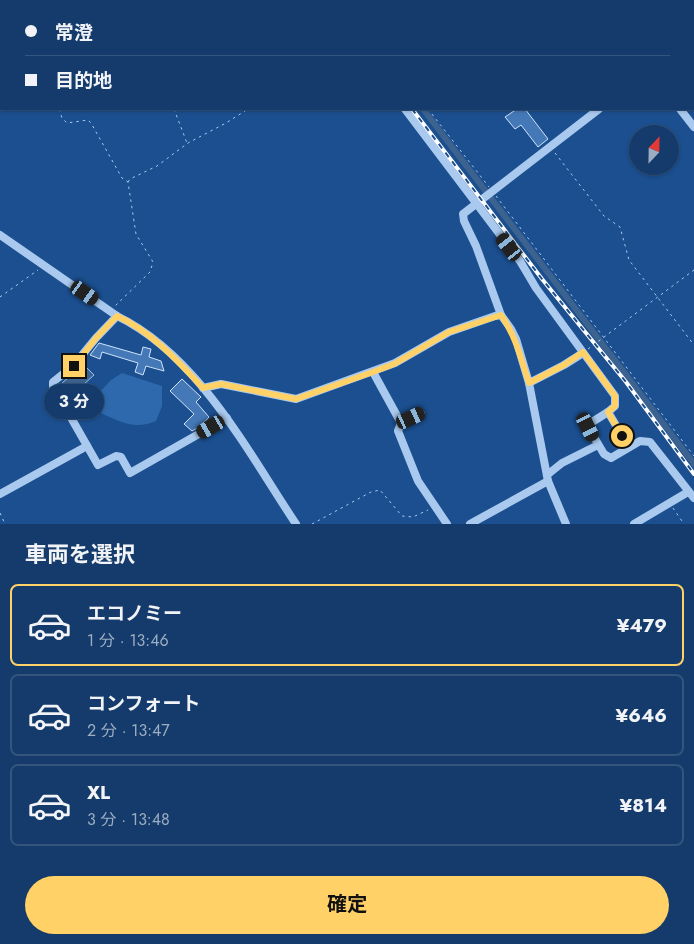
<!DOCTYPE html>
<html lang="ja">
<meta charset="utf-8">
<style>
:root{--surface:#143b6b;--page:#214673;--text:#f1f3f6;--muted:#9dadc1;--line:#33557e;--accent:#ffd166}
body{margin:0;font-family:Jost,"Noto Sans JP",sans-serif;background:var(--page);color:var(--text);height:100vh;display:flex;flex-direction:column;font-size:19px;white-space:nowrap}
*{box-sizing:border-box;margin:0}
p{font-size:16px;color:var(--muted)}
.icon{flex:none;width:28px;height:28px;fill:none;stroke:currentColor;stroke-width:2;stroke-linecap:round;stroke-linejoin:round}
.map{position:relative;height:524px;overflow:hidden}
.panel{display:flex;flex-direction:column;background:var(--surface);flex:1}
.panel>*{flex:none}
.banner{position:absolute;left:0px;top:0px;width:695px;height:110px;box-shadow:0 1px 4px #0004,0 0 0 1px var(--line);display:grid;align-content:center;height:110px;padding:0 25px;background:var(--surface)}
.needle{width:32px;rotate:22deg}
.fabs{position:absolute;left:629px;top:125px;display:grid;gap:10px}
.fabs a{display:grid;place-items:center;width:50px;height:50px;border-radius:50%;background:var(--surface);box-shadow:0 1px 4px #0004,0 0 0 1px var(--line);font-size:25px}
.end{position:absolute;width:22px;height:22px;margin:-11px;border:6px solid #ffd166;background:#111;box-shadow:0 0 0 2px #111}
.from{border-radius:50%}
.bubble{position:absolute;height:35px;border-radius:18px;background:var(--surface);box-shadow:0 1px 4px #0004,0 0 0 1px var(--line);font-size:16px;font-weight:700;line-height:35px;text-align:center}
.car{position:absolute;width:15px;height:30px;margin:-15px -8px;border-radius:6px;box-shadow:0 0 4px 1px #0007;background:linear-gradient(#222 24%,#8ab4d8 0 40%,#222 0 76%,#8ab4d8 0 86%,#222 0)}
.banner b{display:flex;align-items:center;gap:18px;height:48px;font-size:19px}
.banner b+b{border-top:1px solid var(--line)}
.banner i{width:12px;height:12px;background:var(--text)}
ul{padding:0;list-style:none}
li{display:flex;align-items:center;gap:15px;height:82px;margin:0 10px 8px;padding:0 15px;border:2px solid var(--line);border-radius:8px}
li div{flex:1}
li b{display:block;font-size:19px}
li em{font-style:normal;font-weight:700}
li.selected{border-color:var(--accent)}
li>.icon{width:45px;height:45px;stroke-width:1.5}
h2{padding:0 25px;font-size:22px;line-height:60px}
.primary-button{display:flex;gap:10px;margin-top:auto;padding:10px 25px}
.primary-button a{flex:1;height:58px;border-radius:30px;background:var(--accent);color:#111;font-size:20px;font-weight:700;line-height:58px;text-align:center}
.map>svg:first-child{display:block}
.green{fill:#2e69ad}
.water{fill:#3c6290;stroke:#9cc4f0}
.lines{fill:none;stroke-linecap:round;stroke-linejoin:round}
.canal{stroke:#3c6290;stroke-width:6}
.building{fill:#4478b7;stroke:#cfe3fa}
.path{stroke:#a9c9ee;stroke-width:1;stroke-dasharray:2.5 4;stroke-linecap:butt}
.minor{stroke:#a9c9ee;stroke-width:8}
.rail-casing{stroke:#fff;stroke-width:4}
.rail{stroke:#1b4f8f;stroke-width:2;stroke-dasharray:5.5;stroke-linecap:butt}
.route{stroke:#ffd166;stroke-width:6}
</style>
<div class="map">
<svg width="694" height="524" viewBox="0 0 694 524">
<rect width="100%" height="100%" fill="#1b4f8f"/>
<path class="green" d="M122 373 162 386V406L156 421C134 431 116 420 97 411L98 394 111 380Z"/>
<polygon class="water" points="83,364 94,375 71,396 60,385"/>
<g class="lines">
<g class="canal">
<polyline points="339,0 340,1"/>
<polyline points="423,109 694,464"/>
</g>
</g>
<g class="building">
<polygon points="517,109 525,109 548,139 538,147 521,125 515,129 505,117"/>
<polygon points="99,343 141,355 143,347 151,349 149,357 161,361 164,371 146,366 143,375 135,372 138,363 102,352 100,359 90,355"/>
<polygon points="182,379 201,397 196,402 209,417 201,426 192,431 184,424 194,414 170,391"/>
</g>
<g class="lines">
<g class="path">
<polyline points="130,0 130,1"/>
<polyline points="347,0 348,1"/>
<polyline points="93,1 99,0"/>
<polyline points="298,1 301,0"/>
<polyline points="568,1 570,0"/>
<polyline points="0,3 1,5"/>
<polyline points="59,109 62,118 67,123 88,120 91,123 122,178 128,182 136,234 153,262 150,272 114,307"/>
<polyline points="174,109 187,143"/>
<polyline points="428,109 489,187"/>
<polyline points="555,153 604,216 620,227 629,260 694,345"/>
<polyline points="128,182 130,179 157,166 188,143 226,123 248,109"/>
<polyline points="496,196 694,456"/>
<polyline points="0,297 38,270"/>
<polyline points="588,349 694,270"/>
<polyline points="673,508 684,524"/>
<polyline points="0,513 5,524"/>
<polyline points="312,524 371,492 380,490 402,516 413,517 428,510"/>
</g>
<g class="minor">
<polyline points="322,0 323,1"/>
<polyline points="597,0 598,1"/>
<polyline points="405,109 520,261 536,288 615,396 615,406 608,412 589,424 588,427 604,454 611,458 640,441 650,442 694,498"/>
<polyline points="680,109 694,127"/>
<path d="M0 235 117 316C198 355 248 452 296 524"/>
<polyline points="501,315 476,246 464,221 463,214 599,109"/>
<polyline points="117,316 96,338 73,366 53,382 53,386 98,465 116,456 121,457 130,473 227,418"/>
<polyline points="373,372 401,423"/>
<polyline points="529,383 548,481 566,524"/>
<polyline points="203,388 221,384 296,399 395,363 449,332 495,316 501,315 511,329 516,339 529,383 564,365 583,353"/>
<polyline points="608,412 629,447"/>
<polyline points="421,414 401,423 398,431 418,481 447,524"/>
<polyline points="547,475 562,463 598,445"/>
<polyline points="0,494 87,446"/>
<polyline points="470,524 548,481"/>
<polyline points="634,524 688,492"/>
</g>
<g class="rail-casing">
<g id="rail">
<polyline points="330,0 331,1"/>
<polyline points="412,109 542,279 626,382 694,474"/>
</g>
</g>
<use href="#rail" class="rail"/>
</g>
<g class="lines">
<path class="route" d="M74 366 96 338 117 316C152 332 178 361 203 388L221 384 296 399 373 372 394 364 449 332 501 315C516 336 521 359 529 383L564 365 583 352 615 396V406L608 412 622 436"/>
</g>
</svg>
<div class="fabs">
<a><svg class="needle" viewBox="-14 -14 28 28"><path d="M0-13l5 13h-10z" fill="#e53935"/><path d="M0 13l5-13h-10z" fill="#9dadc1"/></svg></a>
</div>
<i class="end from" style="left:622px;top:436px"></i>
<i class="end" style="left:74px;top:366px"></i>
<div class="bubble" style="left:44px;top:384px;width:60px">3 分</div>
<i class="car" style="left:509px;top:247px;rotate:323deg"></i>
<i class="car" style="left:85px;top:293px;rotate:125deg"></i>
<i class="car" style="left:411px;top:418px;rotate:65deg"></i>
<i class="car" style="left:211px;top:427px;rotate:240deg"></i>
<i class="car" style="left:588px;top:427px;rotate:153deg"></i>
<div class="banner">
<b><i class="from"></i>常澄</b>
<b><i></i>目的地</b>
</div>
</div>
<section class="panel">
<h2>車両を選択</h2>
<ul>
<li class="selected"><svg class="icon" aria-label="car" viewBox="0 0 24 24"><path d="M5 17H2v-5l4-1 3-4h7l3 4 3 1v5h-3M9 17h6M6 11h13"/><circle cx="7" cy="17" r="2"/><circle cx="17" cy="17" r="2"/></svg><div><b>エコノミー</b><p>1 分 · 13:46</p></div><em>¥479</em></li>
<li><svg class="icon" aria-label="car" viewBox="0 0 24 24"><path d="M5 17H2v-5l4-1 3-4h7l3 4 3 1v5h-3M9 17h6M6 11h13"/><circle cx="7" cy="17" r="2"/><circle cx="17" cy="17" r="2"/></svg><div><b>コンフォート</b><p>2 分 · 13:47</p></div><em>¥646</em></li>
<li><svg class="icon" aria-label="car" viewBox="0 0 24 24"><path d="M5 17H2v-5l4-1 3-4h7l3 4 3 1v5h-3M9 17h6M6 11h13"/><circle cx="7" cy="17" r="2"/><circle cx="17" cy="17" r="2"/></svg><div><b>XL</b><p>3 分 · 13:48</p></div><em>¥814</em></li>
</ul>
<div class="primary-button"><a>確定</a></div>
</section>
